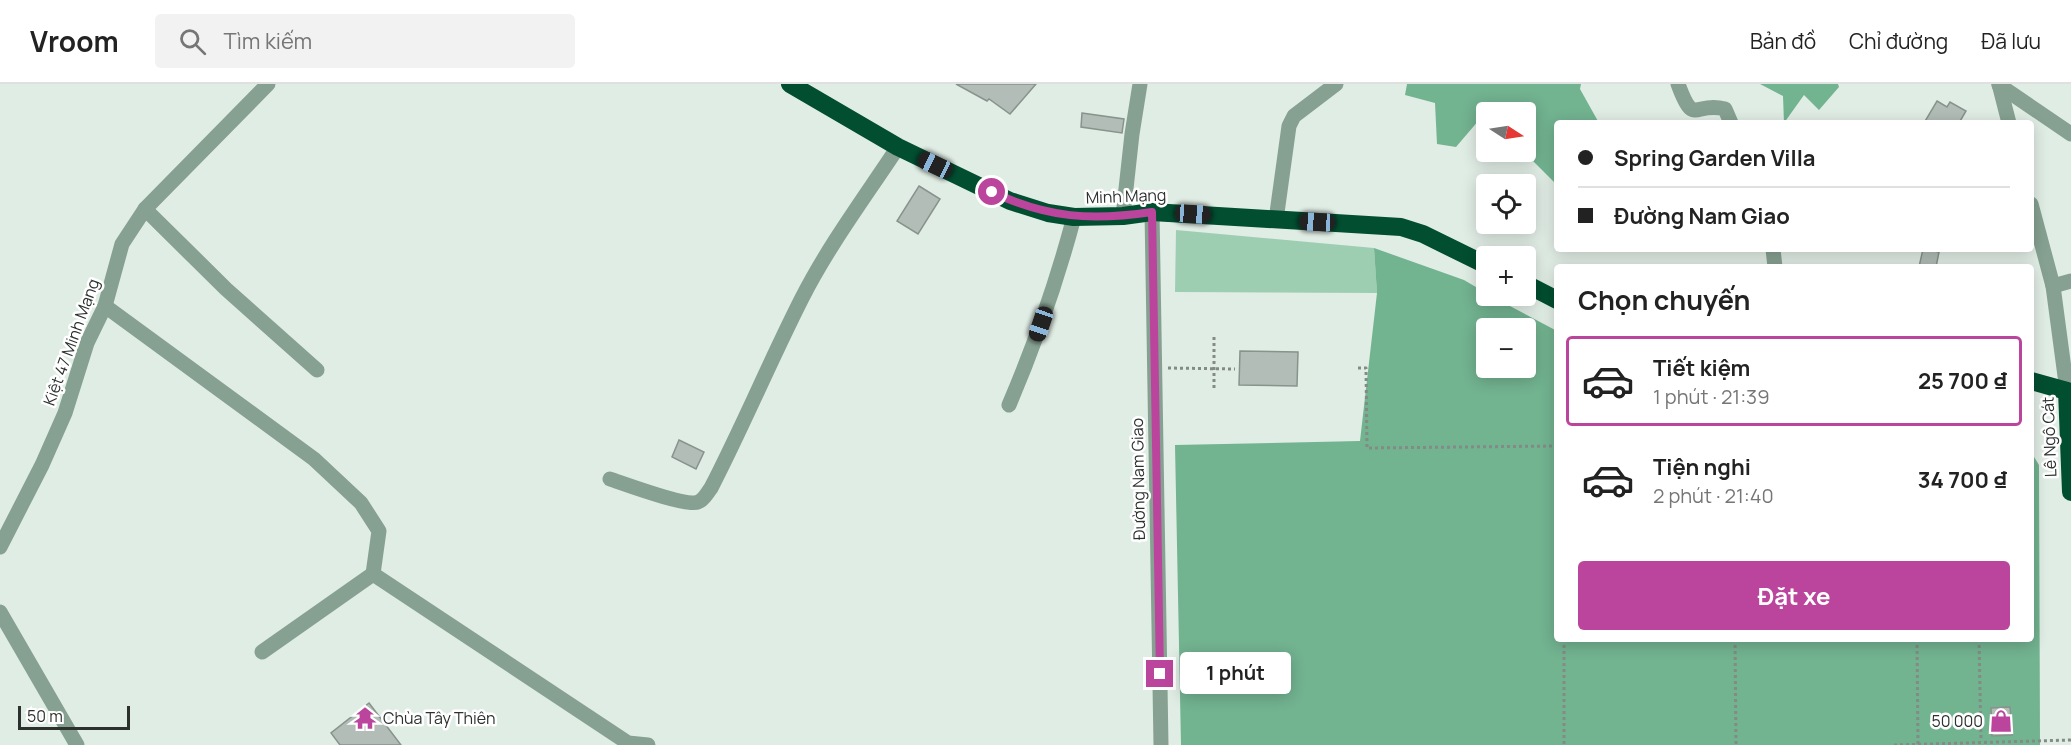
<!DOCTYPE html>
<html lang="vi">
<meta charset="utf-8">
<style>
:root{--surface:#fff;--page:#f2f2f2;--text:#222;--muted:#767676;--line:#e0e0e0;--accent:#bb459c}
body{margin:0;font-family:Manrope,sans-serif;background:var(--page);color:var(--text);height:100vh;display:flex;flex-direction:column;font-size:22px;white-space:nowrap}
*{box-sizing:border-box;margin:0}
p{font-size:20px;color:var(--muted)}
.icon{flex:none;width:33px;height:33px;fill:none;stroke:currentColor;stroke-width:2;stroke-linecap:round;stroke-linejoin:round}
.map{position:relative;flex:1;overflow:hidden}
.side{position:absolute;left:1554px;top:180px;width:480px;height:378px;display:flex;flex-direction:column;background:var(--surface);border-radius:6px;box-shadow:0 3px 15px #0003}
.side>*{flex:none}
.top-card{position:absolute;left:1554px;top:36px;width:480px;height:132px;border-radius:6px;box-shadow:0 3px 15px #0003;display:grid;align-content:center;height:132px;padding:0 24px;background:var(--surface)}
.needle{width:39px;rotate:102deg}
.controls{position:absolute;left:1476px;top:18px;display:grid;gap:12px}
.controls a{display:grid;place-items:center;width:60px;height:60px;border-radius:6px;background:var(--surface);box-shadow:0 3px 15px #0003;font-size:30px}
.scale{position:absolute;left:18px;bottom:15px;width:112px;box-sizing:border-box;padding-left:6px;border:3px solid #2c312e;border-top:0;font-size:16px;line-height:21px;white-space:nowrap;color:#2c312e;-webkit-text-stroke:4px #fff;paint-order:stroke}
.end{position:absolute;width:27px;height:27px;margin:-14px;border:8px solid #bb459c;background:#fff;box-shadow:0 0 0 3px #fff}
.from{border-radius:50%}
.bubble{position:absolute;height:42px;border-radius:6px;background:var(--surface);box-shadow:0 3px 15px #0003;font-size:20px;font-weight:700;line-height:42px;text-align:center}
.car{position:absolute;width:18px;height:36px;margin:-18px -9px;border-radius:8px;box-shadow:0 0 4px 2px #0007;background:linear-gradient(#222 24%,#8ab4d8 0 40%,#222 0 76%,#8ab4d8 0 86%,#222 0)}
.top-card b{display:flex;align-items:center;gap:21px;height:57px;font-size:22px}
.top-card b+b{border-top:2px solid var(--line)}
.top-card i{width:15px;height:15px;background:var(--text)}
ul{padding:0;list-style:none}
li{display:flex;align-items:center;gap:18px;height:90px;margin:0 12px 9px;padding:0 12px;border:3px solid transparent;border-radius:6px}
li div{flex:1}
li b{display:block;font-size:22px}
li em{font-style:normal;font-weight:700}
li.selected{border-color:var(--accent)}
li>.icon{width:54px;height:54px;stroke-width:1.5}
h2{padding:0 24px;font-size:27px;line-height:72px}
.cta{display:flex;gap:12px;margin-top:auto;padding:12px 24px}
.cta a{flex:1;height:69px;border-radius:6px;background:var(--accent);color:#fff;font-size:24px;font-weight:700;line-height:69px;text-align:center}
header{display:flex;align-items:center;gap:36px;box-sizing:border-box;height:84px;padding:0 30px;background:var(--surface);border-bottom:2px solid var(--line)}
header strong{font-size:28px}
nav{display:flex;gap:33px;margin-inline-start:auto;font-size:21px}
.search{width:420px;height:54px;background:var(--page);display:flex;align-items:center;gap:15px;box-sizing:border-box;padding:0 21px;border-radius:6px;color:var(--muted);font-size:22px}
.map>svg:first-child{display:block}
.green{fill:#9dceb2}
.forest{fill:#72b390;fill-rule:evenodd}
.building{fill:#b1bdb6;stroke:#87938c;stroke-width:1.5}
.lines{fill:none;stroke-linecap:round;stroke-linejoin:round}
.path{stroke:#828b85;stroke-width:3;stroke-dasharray:3 3;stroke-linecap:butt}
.minor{stroke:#86a191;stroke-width:15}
.highway{stroke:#024e31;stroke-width:18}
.route{stroke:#bb459c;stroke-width:8}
.labels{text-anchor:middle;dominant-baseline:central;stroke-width:5;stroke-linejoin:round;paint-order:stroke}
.street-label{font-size:16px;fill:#2c312e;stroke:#fff}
.poi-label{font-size:16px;fill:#2c312e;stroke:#fff;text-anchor:start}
</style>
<header>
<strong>Vroom</strong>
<div class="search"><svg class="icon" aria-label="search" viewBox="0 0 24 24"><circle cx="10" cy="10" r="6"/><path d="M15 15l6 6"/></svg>Tìm kiếm</div>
<nav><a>Bản đồ</a><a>Chỉ đường</a><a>Đã lưu</a></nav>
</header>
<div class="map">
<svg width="2071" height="661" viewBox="0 0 2071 661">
<rect width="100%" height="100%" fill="#e0ede5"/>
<polygon class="green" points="1176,146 1374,164 1377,209 1175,208"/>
<g class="forest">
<polygon points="1407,0 1581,0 1580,5 1599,39 1557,39 1557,101 1524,68 1526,28 1485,29 1456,63 1437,60 1435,19 1405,11"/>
<polygon points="1760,0 1838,0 1839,3 1819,26 1804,11 1784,39 1783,12"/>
<path d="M1374 164 1464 196 1486 209V212H1491L1557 247V555H2031V368L2039 381 2040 661H1181L1175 361 1360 357 1377 209ZM1486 244H1526V284H1486Z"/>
</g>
<g class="building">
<polygon points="956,0 1036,0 1010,30 989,15 987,17"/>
<polygon points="1937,17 1947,23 1950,18 1966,27 1959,39 1924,39"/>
<polygon points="1082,29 1124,35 1122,49 1081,43"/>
<polygon points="919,102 940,115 918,150 897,137"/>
<polygon points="1923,165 1939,168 1936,183 1919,183"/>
<polygon points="1240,267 1298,268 1297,302 1239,301"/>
<polygon points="679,356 704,368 696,385 672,373"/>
<polygon points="369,619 401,661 340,661 331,649"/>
<polygon points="2010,623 2012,651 1992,652 1991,624"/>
</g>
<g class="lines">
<g class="path">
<polyline points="1214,253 1214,305"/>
<polyline points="1168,284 1235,285"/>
<polyline points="1358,284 1366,284 1367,364 1557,362"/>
<polyline points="1564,555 1564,661"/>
<polyline points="1735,555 1736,661"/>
<polyline points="1917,555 1918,661"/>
<polyline points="1979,555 1981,657"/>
<polyline points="1894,661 2071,656"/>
</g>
<g class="minor">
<path d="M1678 0C1694 44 1694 17 1725 25L1731 39"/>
<polyline points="1999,0 2009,39"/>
<polyline points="1999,1 2071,50"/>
<polyline points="2031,120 2053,202 2067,307 2071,306"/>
<polyline points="145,125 226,205 317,286"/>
<polyline points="1152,128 1161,661"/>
<polyline points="1123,132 1132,50 1140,0"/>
<polyline points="1276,136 1289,42 1294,32 1336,0"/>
<polyline points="1773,165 1775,183"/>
<polyline points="2053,202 2071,197"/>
<polyline points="105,222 314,375 361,419 379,447 373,490 628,659 648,661"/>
<path d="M1009 321C1035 260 1057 197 1074 133"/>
<path d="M610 395C625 400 687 423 698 418 704 416 707 409 711 404 743 342 770 277 802 214 829 161 865 113 898 63"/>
<polyline points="0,463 42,381 65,329 87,259 105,222 122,160 145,125 268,0"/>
<polyline points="0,528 77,661"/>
<polyline points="262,568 373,490"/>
</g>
<g class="highway">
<polyline points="790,0 898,63 1010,117 1048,129 1074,133 1123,132 1152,128 1401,143 1423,150 1486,181"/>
<polyline points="1526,200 1557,216"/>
<polyline points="2031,297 2067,307 2071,408"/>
</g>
</g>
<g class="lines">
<path class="route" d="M992 108C1048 134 1091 137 1152 128L1160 590"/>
</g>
<defs>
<g id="temple-bare" transform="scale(1.8)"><path d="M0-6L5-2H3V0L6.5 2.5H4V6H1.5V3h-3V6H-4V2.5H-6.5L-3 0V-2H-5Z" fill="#bb459c" stroke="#fff" stroke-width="2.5" paint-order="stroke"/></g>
<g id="shop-bare" transform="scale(1.8)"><path d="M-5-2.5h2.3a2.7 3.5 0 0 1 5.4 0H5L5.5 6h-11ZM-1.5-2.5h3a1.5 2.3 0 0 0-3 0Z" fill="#bb459c" stroke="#fff" stroke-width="2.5" paint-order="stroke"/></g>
</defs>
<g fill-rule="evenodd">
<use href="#temple-bare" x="365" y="634"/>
<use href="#shop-bare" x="2001" y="637"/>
</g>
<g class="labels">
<g class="street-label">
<text transform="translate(1126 112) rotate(-2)">Minh Mạng</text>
<text transform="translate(71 258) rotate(-70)">Kiệt 47 Minh Mạng</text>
<text transform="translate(2049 353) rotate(-92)">Lê Ngô Cát</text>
<text transform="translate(1138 395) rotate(-91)">Đường Nam Giao</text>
</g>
<g class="poi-label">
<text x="383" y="634">Chùa Tây Thiên</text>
<text x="1983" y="637" text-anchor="end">50 000</text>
</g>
</g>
</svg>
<div class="controls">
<a><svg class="needle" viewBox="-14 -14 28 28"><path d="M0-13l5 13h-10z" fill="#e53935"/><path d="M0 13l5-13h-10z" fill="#767676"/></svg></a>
<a><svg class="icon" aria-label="locate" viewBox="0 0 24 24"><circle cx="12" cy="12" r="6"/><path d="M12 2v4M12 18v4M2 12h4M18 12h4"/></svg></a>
<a>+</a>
<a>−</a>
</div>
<div class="scale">50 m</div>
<i class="end from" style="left:992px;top:108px"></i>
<i class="end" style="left:1160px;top:590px"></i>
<div class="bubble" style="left:1180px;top:568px;width:111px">1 phút</div>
<i class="car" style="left:935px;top:81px;rotate:295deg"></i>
<i class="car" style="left:1193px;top:130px;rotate:94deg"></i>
<i class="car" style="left:1317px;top:138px;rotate:273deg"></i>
<i class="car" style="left:1041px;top:240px;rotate:199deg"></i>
<div class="top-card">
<b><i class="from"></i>Spring Garden Villa</b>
<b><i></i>Đường Nam Giao</b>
</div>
<section class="side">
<h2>Chọn chuyến</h2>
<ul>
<li class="selected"><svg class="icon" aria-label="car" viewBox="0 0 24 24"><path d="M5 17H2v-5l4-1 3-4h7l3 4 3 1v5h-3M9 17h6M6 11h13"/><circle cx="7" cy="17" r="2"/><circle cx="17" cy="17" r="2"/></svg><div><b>Tiết kiệm</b><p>1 phút · 21:39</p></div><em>25 700 ₫</em></li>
<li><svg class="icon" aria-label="car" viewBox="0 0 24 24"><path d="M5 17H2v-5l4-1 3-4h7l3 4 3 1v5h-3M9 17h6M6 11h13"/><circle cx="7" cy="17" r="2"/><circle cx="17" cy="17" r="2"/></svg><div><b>Tiện nghi</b><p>2 phút · 21:40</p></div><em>34 700 ₫</em></li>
</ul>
<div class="cta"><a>Đặt xe</a></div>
</section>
</div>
